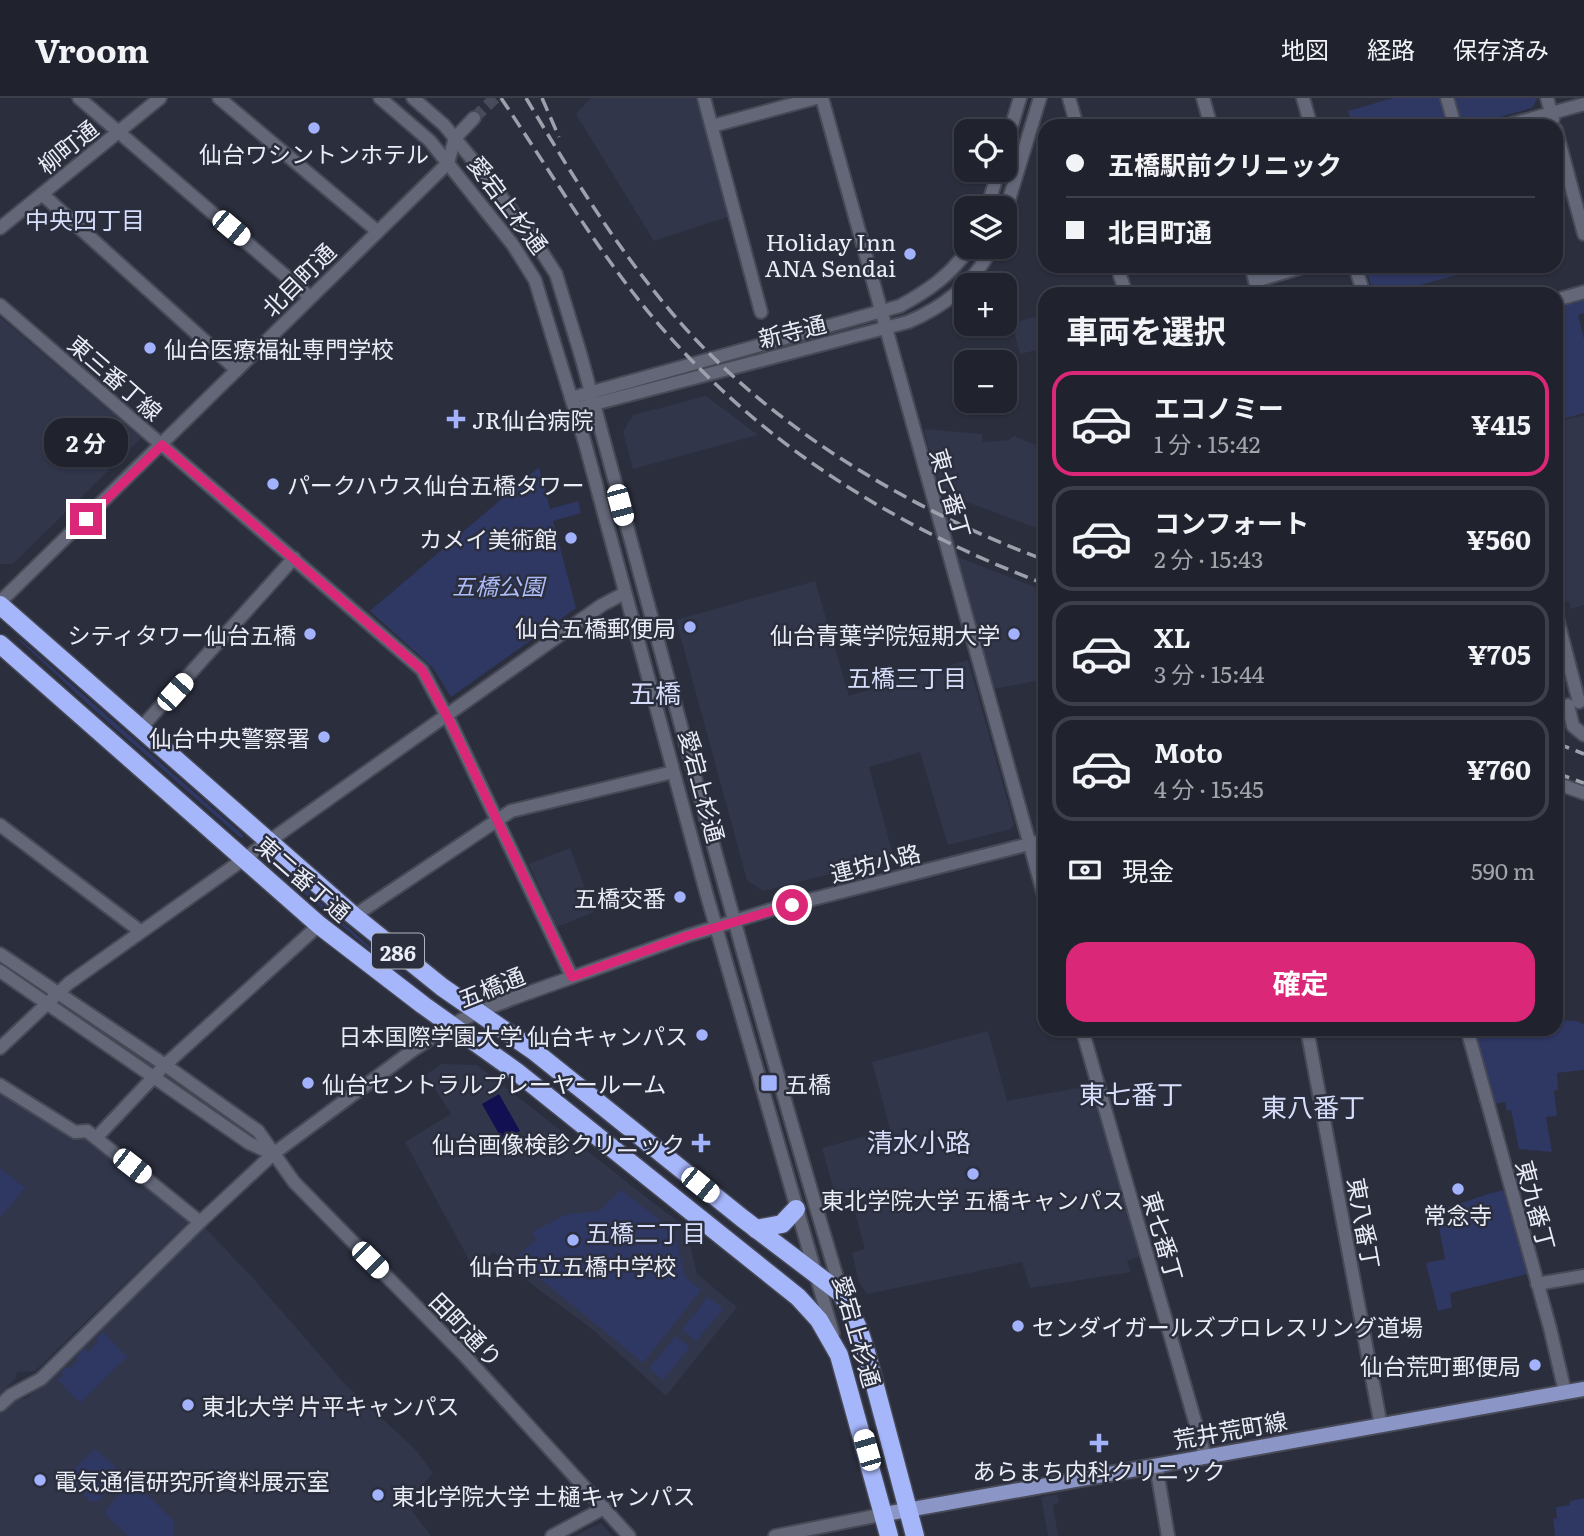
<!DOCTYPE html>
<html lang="ja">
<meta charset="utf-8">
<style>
:root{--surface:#20222e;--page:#2d2f3a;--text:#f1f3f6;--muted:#a2a4aa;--line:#3d3f4a;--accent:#db2777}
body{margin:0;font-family:Literata,"Noto Sans JP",serif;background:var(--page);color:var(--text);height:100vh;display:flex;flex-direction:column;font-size:26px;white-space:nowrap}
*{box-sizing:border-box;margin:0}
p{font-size:23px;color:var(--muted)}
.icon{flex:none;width:38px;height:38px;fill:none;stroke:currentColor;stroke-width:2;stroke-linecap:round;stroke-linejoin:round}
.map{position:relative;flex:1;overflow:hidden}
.drawer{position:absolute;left:1038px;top:189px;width:525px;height:749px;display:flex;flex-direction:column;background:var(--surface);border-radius:21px;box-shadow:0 2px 5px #0004,0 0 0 2px var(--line)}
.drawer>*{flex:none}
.guide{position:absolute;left:1038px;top:21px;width:525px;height:154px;border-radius:21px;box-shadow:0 2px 5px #0004,0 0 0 2px var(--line);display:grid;align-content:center;height:154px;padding:0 28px;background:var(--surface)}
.fabs{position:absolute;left:954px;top:21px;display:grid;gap:14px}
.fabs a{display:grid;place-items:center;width:63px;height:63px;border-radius:14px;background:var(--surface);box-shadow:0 2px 5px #0004,0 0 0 2px var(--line);font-size:35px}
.end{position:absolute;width:32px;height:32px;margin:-16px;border:9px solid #db2777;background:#fff;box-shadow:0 0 0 4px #fff}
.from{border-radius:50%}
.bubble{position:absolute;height:49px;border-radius:21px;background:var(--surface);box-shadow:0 2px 5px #0004,0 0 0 2px var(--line);font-size:23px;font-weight:700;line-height:49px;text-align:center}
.car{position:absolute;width:21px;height:42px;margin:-21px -10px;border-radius:9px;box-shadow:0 0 5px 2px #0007;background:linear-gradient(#fff 24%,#345 0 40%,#fff 0 76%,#345 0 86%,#fff 0)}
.guide b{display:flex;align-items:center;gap:24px;height:66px;font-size:26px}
.guide b+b{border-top:2px solid var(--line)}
.guide i{width:18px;height:18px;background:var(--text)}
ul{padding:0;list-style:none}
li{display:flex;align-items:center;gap:21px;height:105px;margin:0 14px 10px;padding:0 14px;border:4px solid var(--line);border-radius:21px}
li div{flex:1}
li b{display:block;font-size:26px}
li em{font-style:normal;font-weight:700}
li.on{border-color:var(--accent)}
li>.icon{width:63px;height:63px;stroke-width:1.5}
h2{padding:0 28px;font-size:32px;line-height:84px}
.pay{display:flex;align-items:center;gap:18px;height:77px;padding:0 28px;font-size:26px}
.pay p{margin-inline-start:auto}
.cta{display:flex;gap:14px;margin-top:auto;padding:14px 28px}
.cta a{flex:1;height:80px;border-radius:21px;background:var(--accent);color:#fff;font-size:28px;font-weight:700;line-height:80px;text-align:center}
header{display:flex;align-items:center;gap:42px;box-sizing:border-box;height:98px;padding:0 35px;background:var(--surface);border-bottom:2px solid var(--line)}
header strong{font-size:33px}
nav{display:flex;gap:38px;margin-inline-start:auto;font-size:24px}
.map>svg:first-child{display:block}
.built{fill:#31364b}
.green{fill:#2f3763}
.water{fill:#121052}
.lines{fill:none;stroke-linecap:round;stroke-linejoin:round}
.minor-tunnel{stroke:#484b59;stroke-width:12;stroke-dasharray:12 6;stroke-linecap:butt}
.minor-casing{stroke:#474a56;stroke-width:16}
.major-casing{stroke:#474a56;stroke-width:18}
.highway-casing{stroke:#474a56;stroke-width:21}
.minor{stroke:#636778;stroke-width:12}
.major{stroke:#8b96c7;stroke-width:14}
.highway{stroke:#a6b6fb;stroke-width:18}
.rail{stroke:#9ea1ac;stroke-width:3.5;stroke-dasharray:14 7;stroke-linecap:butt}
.route{stroke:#db2777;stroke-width:9}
.poi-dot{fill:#a2b2fd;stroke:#2b2e3d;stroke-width:2.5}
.labels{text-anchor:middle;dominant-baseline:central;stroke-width:5;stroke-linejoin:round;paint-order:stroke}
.shield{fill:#2b2e3d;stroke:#b1b4be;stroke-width:2}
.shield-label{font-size:21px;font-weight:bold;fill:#eaedf6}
.street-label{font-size:23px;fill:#eaedf6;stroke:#2b2e3d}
.poi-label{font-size:23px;fill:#eaedf6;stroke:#2b2e3d;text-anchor:end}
.park-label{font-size:23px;font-style:italic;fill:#adbbf7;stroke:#2b2e3d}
.neighbourhood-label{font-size:24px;fill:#d7defb;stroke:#2b2e3d}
.quarter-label{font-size:26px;fill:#d7defb;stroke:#2b2e3d}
</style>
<header>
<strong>Vroom</strong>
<nav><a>地図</a><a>経路</a><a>保存済み</a></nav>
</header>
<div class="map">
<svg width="1584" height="1438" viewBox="0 0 1584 1438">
<rect width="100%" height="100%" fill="#2b2e3d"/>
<g class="built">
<polygon points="591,0 698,0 730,118 654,143 576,16"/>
<polygon points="1045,216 1045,250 1020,256 1012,225"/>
<polygon points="0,219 141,340 13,466 0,466"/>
<polygon points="706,298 758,337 633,371 623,334 633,317"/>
<polygon points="1584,317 1584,507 1571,511 1569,503 1559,506 1556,494 1556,324"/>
<polygon points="924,331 982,336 983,344 1009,342 1014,338 1045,351 1045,433 940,394"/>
<polygon points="958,459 1045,493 1045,581 994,591"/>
<polygon points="815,483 849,598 968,562 1014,726 1011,731 948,747 920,654 869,669 894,760 763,793 747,782 676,522"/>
<polygon points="570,750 594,814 557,829 529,766"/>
<polygon points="988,933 1007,1003 1090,988 1140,1158 1127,1163 1131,1174 1030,1190 1022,1164 867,1196 859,1184 852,1155 865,1151 852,1103 838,1107 822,1050 890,1031 872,964"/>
<polygon points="441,966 477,967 686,1130 697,1176 737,1209 666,1298 592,1231 507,1168 494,1154 474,1171 405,1044 451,1016 426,977"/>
<polygon points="0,991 86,1036 189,1123 35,1273 17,1274 16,1280 0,1296"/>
<polygon points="205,1130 253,1180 344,1285 415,1351 433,1375 406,1405 431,1438 0,1438 0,1313 13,1301 26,1301"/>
<polygon points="1057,1396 1059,1405 1053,1406 1058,1438 1048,1438 1041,1399"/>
<polygon points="601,1425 612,1438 575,1438"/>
</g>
<g class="green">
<polygon points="1393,0 1440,0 1447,28 1352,28 1348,13"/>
<polygon points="1453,0 1537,0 1537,1 1532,10 1466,28 1460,25"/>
<polygon points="1379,168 1490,168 1386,196 1374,196 1366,172"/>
<polygon points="1584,202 1584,215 1578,217 1584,241 1584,315 1556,323 1556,210"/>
<polygon points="539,369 550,411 578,403 581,415 553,423 576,510 451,599 433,570 370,513"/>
<polygon points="20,541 243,737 243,739 241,740 93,611 19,542"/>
<polygon points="279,767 380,858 426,894 378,859 276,771"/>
<polygon points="1556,922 1576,923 1584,926 1584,972 1557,975 1558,992 1554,993 1557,1018 1546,1019 1552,1054 1519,1051 1511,1012 1507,1013 1505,1004 1495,1006 1476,938 1510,935 1511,932 1514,931 1556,931"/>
<polygon points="0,1070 25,1090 0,1120"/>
<polygon points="621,1092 674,1133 685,1179 701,1192 643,1265 515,1160 536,1142 532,1134 567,1116 599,1113"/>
<path d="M1504 1092 1527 1176 1450 1195 1452 1209 1438 1213 1426 1165 1445 1161 1439 1129 1452 1126 1448 1109C1468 1104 1484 1096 1504 1092Z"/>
<polygon points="708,1199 723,1211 696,1243 682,1232"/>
<polygon points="103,1234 127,1259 80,1305 58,1282 63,1277 61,1274 66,1269 69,1271 79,1262 76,1259 84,1251 88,1254 98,1244 96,1241"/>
<polygon points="676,1238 690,1249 663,1282 649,1270"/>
<polygon points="95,1351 123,1376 99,1403 91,1404 66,1379"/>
<polygon points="134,1384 174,1423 173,1438 128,1438 106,1417 106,1412 128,1386"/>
<polygon points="1584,1400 1584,1438 1555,1438 1553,1421 1557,1420 1556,1409 1570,1407 1570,1403"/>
</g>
<polygon class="water" points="499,996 520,1033 503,1043 482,1006"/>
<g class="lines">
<polyline class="minor-tunnel" points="474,20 495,0"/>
<g class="minor-casing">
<g id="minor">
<polyline points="79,0 310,199"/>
<polyline points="219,0 377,133"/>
<polyline points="380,0 430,43 513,147 535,182 585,345 706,794 833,1236"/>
<path d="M413 0 444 27 485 77 538 148 556 176 581 258C666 571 748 885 842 1196"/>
<polyline points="704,0 761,214"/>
<polyline points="822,0 1045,801"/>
<polyline points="1069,0 1077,28"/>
<polyline points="1203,0 1211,28"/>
<polyline points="1303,0 1311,28"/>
<polyline points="1447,0 1455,28"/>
<polyline points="1547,0 1553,21"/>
<polyline points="712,28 816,0"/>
<polyline points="1505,28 1584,6"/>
<polyline points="1556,32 1584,136"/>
<polyline points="1004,53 1020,0"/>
<polyline points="42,96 237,272"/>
<polyline points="987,110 999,72"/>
<polyline points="1004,118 1040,0"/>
<polyline points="0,130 160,0"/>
<polyline points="1117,168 1126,196"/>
<polyline points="1251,168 1259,196"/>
<polyline points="1355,168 1364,196"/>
<polyline points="1255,183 1306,168"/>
<polyline points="1556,202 1584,194"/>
<polyline points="0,207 422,572 451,626 572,879"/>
<path d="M571 300 900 208C929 192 951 177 970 149"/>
<path d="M575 311 908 224C944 209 975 184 992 149"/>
<polyline points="0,504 448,65 455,40 474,20"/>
<polyline points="1556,516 1579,604"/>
<polyline points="1568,607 1573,628 1584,637"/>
<polyline points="140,631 294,460"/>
<polyline points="1556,685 1584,695"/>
<polyline points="0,727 140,833"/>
<polyline points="354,818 511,713 673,674"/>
<polyline points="0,856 165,967 258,1033 294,1084 464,1257 629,1438"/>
<polyline points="0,873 249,1045 273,1056"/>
<polyline points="1082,931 1205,1358"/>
<polyline points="1307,931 1381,1328"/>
<polyline points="1467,931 1550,1230 1565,1294"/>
<polyline points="0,950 69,885 602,507 625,495"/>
<polyline points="0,987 75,1034 87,1033 200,1124"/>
<polyline points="96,1040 165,967 319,827"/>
<polyline points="1537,1186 1584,1178"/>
<polyline points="0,1307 11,1297 41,1281 200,1124 273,1056 413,952 451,927 478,914 514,900 687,838 770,812 1045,742"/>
<polyline points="1156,1367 1168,1438"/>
<polyline points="552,1438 604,1410"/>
<polyline points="775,1438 885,1416"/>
</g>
</g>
<g class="major-casing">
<polyline id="major" points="885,1416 1584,1291"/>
</g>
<g class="highway-casing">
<g id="highway">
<polyline points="0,507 354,818 442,889 534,953 742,1120 842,1196 859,1232 866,1254 915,1438"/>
<polyline points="0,546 319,827 423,907 517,974 798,1199 819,1222 839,1257 889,1438"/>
<polyline points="756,1131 782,1126 796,1111"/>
</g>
</g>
<use href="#minor" class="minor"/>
<use href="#major" class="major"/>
<use href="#highway" class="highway"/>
<g class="rail">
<path d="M501 0C551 74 597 153 655 222 760 346 894 429 1045 486"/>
<path d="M526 0C570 74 616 149 672 215 766 327 909 412 1045 462"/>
<polyline points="542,0 559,39"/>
<polyline points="1556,645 1584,656"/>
<polyline points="1556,675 1584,685"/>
</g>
</g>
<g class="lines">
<polyline class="route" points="86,421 162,347 422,572 451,626 572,879 687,838 792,807"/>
</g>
<g class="poi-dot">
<circle cx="314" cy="30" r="7"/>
<circle cx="910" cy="156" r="7"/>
<circle cx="150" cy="250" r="7"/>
<path d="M452.5 310.5h7v7h7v7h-7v7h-7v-7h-7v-7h7z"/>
<circle cx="273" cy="386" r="7"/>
<circle cx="571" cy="440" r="7"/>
<circle cx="690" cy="529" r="7"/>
<circle cx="310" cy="536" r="7"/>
<circle cx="1014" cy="536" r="7"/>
<circle cx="324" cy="639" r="7"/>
<circle cx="680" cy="799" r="7"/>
<circle cx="702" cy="937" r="7"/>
<circle cx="308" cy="985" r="7"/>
<rect x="760" y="976" width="18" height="18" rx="3.5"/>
<path d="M697.5 1034.5h7v7h7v7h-7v7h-7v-7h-7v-7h7z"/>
<circle cx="973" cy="1076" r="7"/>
<circle cx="1458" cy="1091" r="7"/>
<circle cx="573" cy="1142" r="7"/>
<circle cx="1018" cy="1228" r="7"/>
<circle cx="1535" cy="1267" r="7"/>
<circle cx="188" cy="1307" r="7"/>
<path d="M1095.5 1334.5h7v7h7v7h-7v7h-7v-7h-7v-7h7z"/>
<circle cx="40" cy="1382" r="7"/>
<circle cx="378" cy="1397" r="7"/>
</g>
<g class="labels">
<rect class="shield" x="372" y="835.5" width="52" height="35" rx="5"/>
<g class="shield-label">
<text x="398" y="853">286</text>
</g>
<g class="street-label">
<text transform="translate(67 48) rotate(-39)">柳町通</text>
<text transform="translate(509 106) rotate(53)">愛宕上杉通</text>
<text transform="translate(298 181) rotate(-45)">北目町通</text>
<text transform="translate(792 232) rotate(-14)">新寺通</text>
<text transform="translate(116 279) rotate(41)">東三番丁線</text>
<text transform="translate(952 395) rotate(74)">東七番丁</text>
<text transform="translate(703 688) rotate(75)">愛宕上杉通</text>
<text transform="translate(875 764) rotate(-14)">連坊小路</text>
<text transform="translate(304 780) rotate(41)">東二番丁通</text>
<text transform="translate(491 888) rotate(-22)">五橋通</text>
<text transform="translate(1537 1107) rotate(75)">東九番丁</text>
<text transform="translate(1365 1125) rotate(80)">東八番丁</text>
<text transform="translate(1164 1138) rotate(74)">東七番丁</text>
<text transform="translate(467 1231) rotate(46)">田町通り</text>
<text transform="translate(858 1233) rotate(74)">愛宕上杉通</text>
<text transform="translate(1230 1331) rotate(-10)">荒井荒町線</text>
</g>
<g class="poi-label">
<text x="314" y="55" text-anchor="middle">仙台ワシントンホテル</text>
<text x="896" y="143">Holiday Inn<tspan x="896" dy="26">ANA Sendai</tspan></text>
<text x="164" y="250" text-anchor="start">仙台医療福祉専門学校</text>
<text x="472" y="321" text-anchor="start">JR仙台病院</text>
<text x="287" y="386" text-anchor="start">パークハウス仙台五橋タワー</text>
<text x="557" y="440">カメイ美術館</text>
<text x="676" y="529">仙台五橋郵便局</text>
<text x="296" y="536">シティタワー仙台五橋</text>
<text x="1000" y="536">仙台青葉学院短期大学</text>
<text x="310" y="639">仙台中央警察署</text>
<text x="666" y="799">五橋交番</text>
<text x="688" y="937">日本国際学園大学 仙台キャンパス</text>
<text x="322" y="985" text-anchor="start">仙台セントラルプレーヤールーム</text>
<text x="785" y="985" text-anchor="start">五橋</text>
<text x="685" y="1045">仙台画像検診クリニック</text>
<text x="973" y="1101" text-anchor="middle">東北学院大学 五橋キャンパス</text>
<text x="1458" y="1116" text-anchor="middle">常念寺</text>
<text x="573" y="1167" text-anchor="middle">仙台市立五橋中学校</text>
<text x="1032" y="1228" text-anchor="start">センダイガールズプロレスリング道場</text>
<text x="1521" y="1267">仙台荒町郵便局</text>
<text x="202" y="1307" text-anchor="start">東北大学 片平キャンパス</text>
<text x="1099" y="1372" text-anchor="middle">あらまち内科クリニック</text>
<text x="54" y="1382" text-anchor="start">電気通信研究所資料展示室</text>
<text x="392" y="1397" text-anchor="start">東北学院大学 土樋キャンパス</text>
</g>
<g class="park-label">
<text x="498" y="487">五橋公園</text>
</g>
<g class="neighbourhood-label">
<text x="85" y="120">中央四丁目</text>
<text x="907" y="578">五橋三丁目</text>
<text x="646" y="1133">五橋二丁目</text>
</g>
<g class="quarter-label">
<text x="655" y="593">五橋</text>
<text x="1131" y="994">東七番丁</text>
<text x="1313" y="1007">東八番丁</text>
<text x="919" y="1042">清水小路</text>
</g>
</g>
</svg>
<div class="fabs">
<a><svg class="icon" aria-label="locate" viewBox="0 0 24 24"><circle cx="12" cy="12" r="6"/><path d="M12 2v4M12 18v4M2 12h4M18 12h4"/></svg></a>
<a><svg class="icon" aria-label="layers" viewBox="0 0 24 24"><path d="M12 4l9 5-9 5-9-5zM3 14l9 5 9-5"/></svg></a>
<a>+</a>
<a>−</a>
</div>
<i class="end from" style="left:792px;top:807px"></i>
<i class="end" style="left:86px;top:421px"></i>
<div class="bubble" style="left:44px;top:320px;width:84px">2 分</div>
<i class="car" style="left:231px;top:130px;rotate:130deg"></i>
<i class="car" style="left:620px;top:407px;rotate:165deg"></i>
<i class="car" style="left:175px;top:594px;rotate:42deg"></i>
<i class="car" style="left:132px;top:1068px;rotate:128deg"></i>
<i class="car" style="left:700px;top:1087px;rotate:129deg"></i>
<i class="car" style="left:370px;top:1162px;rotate:135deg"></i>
<i class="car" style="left:867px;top:1352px;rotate:344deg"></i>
<div class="guide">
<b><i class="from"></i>五橋駅前クリニック</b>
<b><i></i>北目町通</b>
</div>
<section class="drawer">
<h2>車両を選択</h2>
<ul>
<li class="on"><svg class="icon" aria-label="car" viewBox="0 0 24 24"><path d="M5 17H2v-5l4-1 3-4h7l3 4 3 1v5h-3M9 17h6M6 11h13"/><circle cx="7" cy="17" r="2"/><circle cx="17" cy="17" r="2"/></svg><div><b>エコノミー</b><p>1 分 · 15:42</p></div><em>¥415</em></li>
<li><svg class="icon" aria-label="car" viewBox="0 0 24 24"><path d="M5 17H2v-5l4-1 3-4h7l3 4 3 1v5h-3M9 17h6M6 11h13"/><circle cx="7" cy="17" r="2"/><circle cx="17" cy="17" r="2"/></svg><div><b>コンフォート</b><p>2 分 · 15:43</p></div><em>¥560</em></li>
<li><svg class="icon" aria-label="car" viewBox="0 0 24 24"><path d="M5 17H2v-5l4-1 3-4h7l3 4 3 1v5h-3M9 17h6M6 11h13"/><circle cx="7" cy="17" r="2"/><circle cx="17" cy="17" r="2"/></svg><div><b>XL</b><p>3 分 · 15:44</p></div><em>¥705</em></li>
<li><svg class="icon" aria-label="car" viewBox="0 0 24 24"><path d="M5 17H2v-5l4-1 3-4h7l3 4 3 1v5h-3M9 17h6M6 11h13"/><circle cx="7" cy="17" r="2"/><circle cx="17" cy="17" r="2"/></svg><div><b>Moto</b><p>4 分 · 15:45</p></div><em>¥760</em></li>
</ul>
<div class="pay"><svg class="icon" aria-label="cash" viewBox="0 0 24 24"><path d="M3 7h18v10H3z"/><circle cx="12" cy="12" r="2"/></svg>現金<p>590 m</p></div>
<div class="cta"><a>確定</a></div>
</section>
</div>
